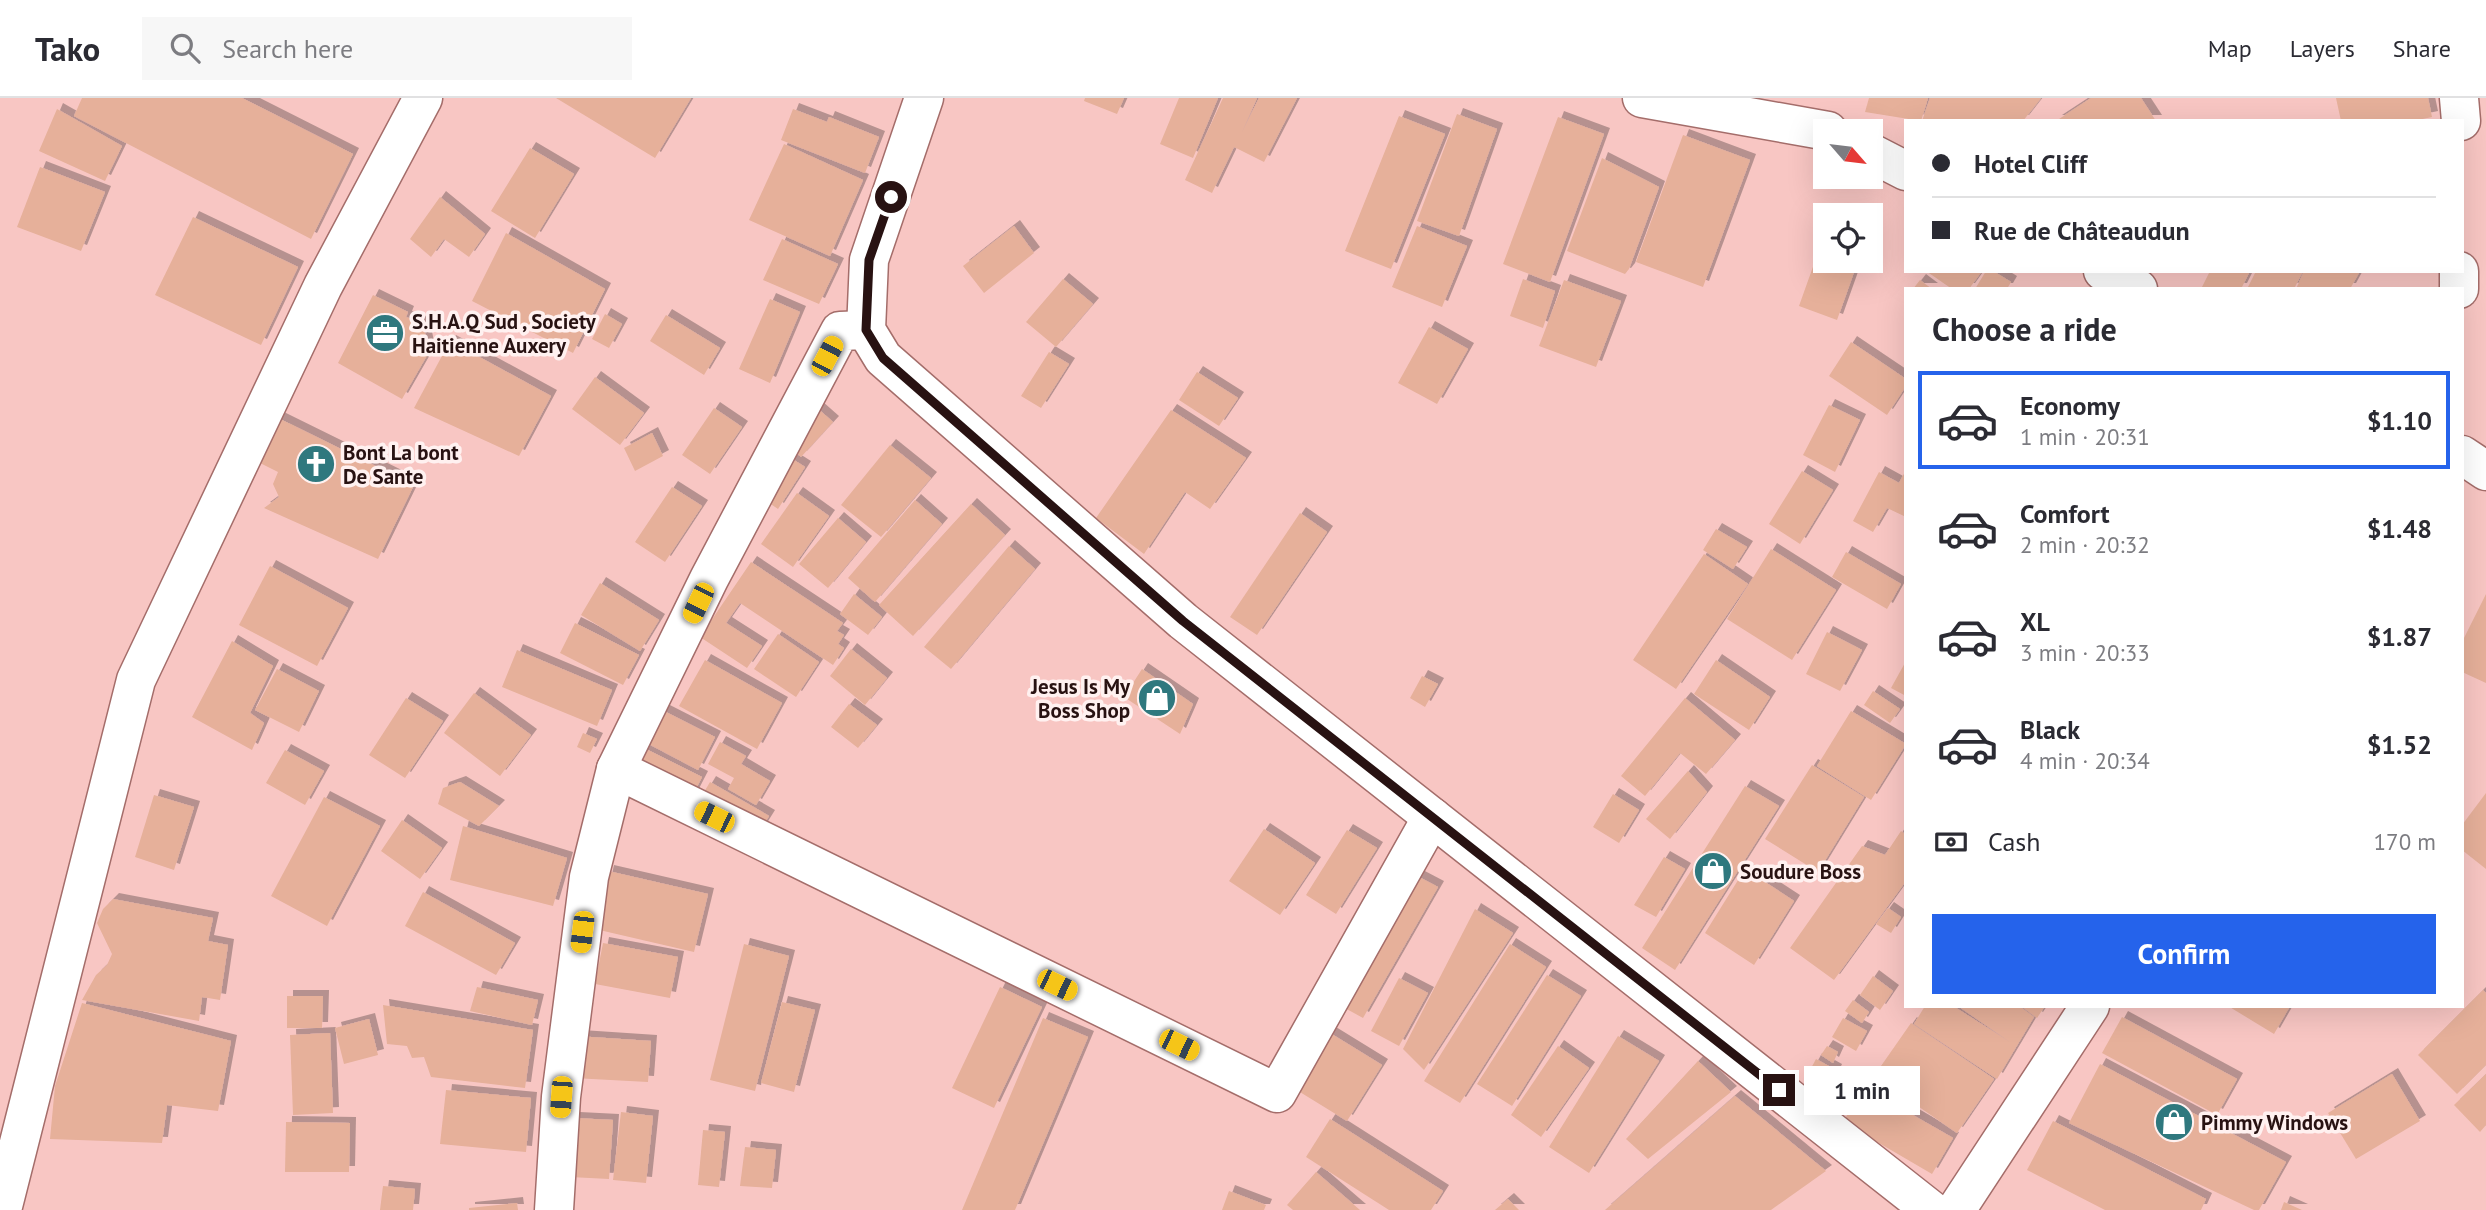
<!DOCTYPE html>
<meta charset="utf-8">
<style>
:root{--surface:#fff;--page:#f7f7f7;--text:#2b2b33;--muted:#7c7c81;--line:#e1e1e2;--accent:#2563eb}
body{margin:0;font-family:"PT Sans",sans-serif;background:var(--page);color:var(--text);height:100vh;display:flex;flex-direction:column;font-size:26px;white-space:nowrap}
*{box-sizing:border-box;margin:0}
p{font-size:23px;color:var(--muted)}
.icon{flex:none;width:38px;height:38px;fill:none;stroke:currentColor;stroke-width:2;stroke-linecap:round;stroke-linejoin:round}
.map{position:relative;flex:1;overflow:hidden}
.sheet{position:absolute;left:1904px;top:189px;width:560px;height:721px;display:flex;flex-direction:column;background:var(--surface);border-radius:0px;box-shadow:0 7px 28px #0002}
.sheet>*{flex:none}
.guide{position:absolute;left:1904px;top:21px;width:560px;height:154px;border-radius:0px;box-shadow:0 7px 28px #0002;display:grid;align-content:center;height:154px;padding:0 28px;background:var(--surface)}
.needle{width:46px;rotate:118deg}
.buttons{position:absolute;left:1813px;top:21px;display:grid;gap:14px}
.buttons a{display:grid;place-items:center;width:70px;height:70px;border-radius:0px;background:var(--surface);box-shadow:0 7px 28px #0002;font-size:35px}
.end{position:absolute;width:32px;height:32px;margin:-16px;border:9px solid #281212;background:#fff;box-shadow:0 0 0 4px #fff}
.from{border-radius:50%}
.bubble{position:absolute;height:49px;border-radius:0px;background:var(--surface);box-shadow:0 7px 28px #0002;font-size:23px;font-weight:800;line-height:49px;text-align:center}
.car{position:absolute;width:21px;height:42px;margin:-21px -10px;border-radius:9px;box-shadow:0 0 5px 2px #0007;background:linear-gradient(#f5c518 24%,#345 0 40%,#f5c518 0 76%,#345 0 86%,#f5c518 0)}
.guide b{display:flex;align-items:center;gap:24px;height:66px;font-size:26px}
.guide b+b{border-top:2px solid var(--line)}
.guide i{width:18px;height:18px;background:var(--text)}
ul{padding:0;list-style:none}
li{display:flex;align-items:center;gap:21px;height:98px;margin:0 14px 10px;padding:0 14px;border:4px solid transparent;border-radius:0px}
li div{flex:1}
li b{display:block;font-size:26px}
li em{font-style:normal;font-weight:800}
li.active{border-color:var(--accent)}
li>.icon{width:63px;height:63px;stroke-width:1.5}
h2{padding:0 28px;font-size:32px;line-height:84px}
.pay{display:flex;align-items:center;gap:18px;height:77px;padding:0 28px;font-size:26px}
.pay p{margin-inline-start:auto}
.button{display:flex;gap:14px;margin-top:auto;padding:14px 28px}
.button a{flex:1;height:80px;border-radius:0px;background:var(--accent);color:#fff;font-size:28px;font-weight:800;line-height:80px;text-align:center}
header{display:flex;align-items:center;gap:42px;box-sizing:border-box;height:98px;padding:0 35px;background:var(--surface);border-bottom:2px solid var(--line)}
header strong{font-size:33px}
nav{display:flex;gap:38px;margin-inline-start:auto;font-size:24px}
.search{width:490px;height:63px;background:var(--page);display:flex;align-items:center;gap:18px;box-sizing:border-box;padding:0 24px;border-radius:0px;color:var(--muted);font-size:26px}
.map>svg:first-child{display:block}
.building{fill:#e6b09a;filter:url(#shadow)}
.lines{fill:none;stroke-linecap:round;stroke-linejoin:round}
.minor-casing{stroke:#a46d6a;stroke-width:41}
.minor{stroke:#fff;stroke-width:38}
.route{stroke:#281212;stroke-width:9}
.labels{text-anchor:middle;dominant-baseline:central;stroke-width:7;stroke-linejoin:round;paint-order:stroke}
.poi-label{font-size:21px;font-weight:bold;fill:#281212;stroke:#fff1f0;text-anchor:start}
</style>
<header>
<strong>Tako</strong>
<div class="search"><svg class="icon" aria-label="search" viewBox="0 0 24 24"><circle cx="10" cy="10" r="6"/><path d="M15 15l6 6"/></svg>Search here</div>
<nav><a>Map</a><a>Layers</a><a>Share</a></nav>
</header>
<div class="map">
<svg width="2486" height="1112" viewBox="0 0 2486 1112">
<defs>
<filter id="shadow"><feDropShadow dx="6" dy="-6" stdDeviation="0" flood-color="#0004"/></filter>
</defs>
<rect width="100%" height="100%" fill="#f8c6c3"/>
<g class="building">
<polygon points="82,0 242,0 353,56 311,141 74,18"/>
<polygon points="556,0 691,0 655,60"/>
<polygon points="1085,0 1124,0 1117,16 1084,3"/>
<polygon points="1179,0 1218,0 1193,60 1160,46"/>
<polygon points="1223,0 1257,0 1242,34 1259,0 1297,0 1264,64 1234,49 1212,95 1185,82"/>
<polygon points="1869,0 1928,0 1921,23 1865,14"/>
<polygon points="1930,0 2041,0 2023,23 1922,23"/>
<polygon points="2091,0 2141,0 2156,23 2056,23"/>
<polygon points="2336,0 2428,0 2432,19 2413,23 2341,23"/>
<polygon points="57,11 122,48 105,83 39,53"/>
<polygon points="793,11 827,24 829,19 879,39 865,75 781,42"/>
<polygon points="1457,16 1497,31 1459,138 1417,123"/>
<polygon points="1399,18 1445,36 1391,171 1345,153"/>
<polygon points="1558,19 1604,36 1550,184 1503,166"/>
<polygon points="1683,37 1750,62 1703,189 1636,164"/>
<polygon points="784,46 863,82 830,158 749,122"/>
<polygon points="530,50 574,76 535,140 491,113"/>
<polygon points="1602,60 1659,89 1629,171 1625,176 1567,153"/>
<polygon points="40,69 105,94 81,153 17,129"/>
<polygon points="440,99 485,136 469,159 444,141 431,159 410,141"/>
<polygon points="193,119 298,169 261,247 155,197"/>
<polygon points="1014,128 1034,155 984,195 963,168"/>
<polygon points="1417,128 1467,148 1442,209 1392,189"/>
<polygon points="506,135 605,191 573,255 472,203"/>
<polygon points="1825,135 1825,163 1858,163 1837,222 1799,208"/>
<polygon points="782,141 838,166 819,206 763,182"/>
<polygon points="1926,173 1982,173 1969,191 1952,191"/>
<polygon points="1986,173 1993,173 2011,184 2007,191 1975,191"/>
<polygon points="2210,173 2250,173 2241,191 2201,191"/>
<polygon points="2256,173 2303,173 2294,191 2247,191"/>
<polygon points="2304,173 2360,173 2350,191 2296,191"/>
<polygon points="1063,181 1093,206 1056,249 1026,224"/>
<polygon points="1523,181 1555,193 1543,230 1510,218"/>
<polygon points="1564,182 1621,203 1596,269 1539,248"/>
<polygon points="1920,182 1932,191 1913,191"/>
<polygon points="373,197 408,214 406,219 423,225 429,254 402,301 338,265"/>
<polygon points="770,201 800,214 770,285 739,271"/>
<polygon points="605,216 622,226 609,250 592,241"/>
<polygon points="666,217 720,250 704,277 650,243"/>
<polygon points="1429,229 1468,251 1437,306 1398,285"/>
<polygon points="450,243 551,298 519,358 414,310"/>
<polygon points="1851,244 1906,281 1906,288 1887,317 1829,278"/>
<polygon points="1049,254 1069,266 1041,310 1021,298"/>
<polygon points="1197,274 1238,300 1219,328 1179,302"/>
<polygon points="595,279 644,315 620,347 572,311"/>
<polygon points="1829,307 1860,322 1835,374 1803,357"/>
<polygon points="816,309 833,324 801,359 783,343"/>
<polygon points="714,310 742,329 710,376 682,357"/>
<polygon points="1171,312 1246,360 1210,411 1185,394 1144,456 1096,420"/>
<polygon points="278,320 414,387 378,461 264,410 279,399 273,386 278,374 254,362"/>
<polygon points="652,335 663,358 635,373 624,350"/>
<polygon points="890,347 931,380 881,439 841,407"/>
<polygon points="786,357 805,369 778,411 759,398"/>
<polygon points="1906,372 1906,419 1887,410 1873,434 1853,423 1879,374 1899,385"/>
<polygon points="1802,373 1833,392 1800,446 1769,426"/>
<polygon points="672,389 702,408 665,464 635,444"/>
<polygon points="797,395 829,418 793,469 761,446"/>
<polygon points="915,402 942,426 875,504 848,480"/>
<polygon points="971,406 1005,437 913,538 879,507"/>
<polygon points="1300,415 1327,434 1257,537 1230,519"/>
<polygon points="838,420 866,444 828,490 799,466"/>
<polygon points="1716,431 1747,449 1733,471 1703,452"/>
<polygon points="1009,448 1035,471 951,571 924,549"/>
<polygon points="1771,451 1836,492 1792,562 1727,521"/>
<polygon points="1846,454 1901,486 1887,511 1832,479"/>
<polygon points="1704,456 1748,486 1676,591 1633,562"/>
<polygon points="751,464 843,525 837,533 844,537 838,546 844,550 833,567 740,505 726,525 762,548 747,570 700,539"/>
<polygon points="270,468 348,510 317,568 239,527"/>
<polygon points="600,485 659,522 640,553 581,517"/>
<polygon points="854,496 882,519 868,537 840,516"/>
<polygon points="2486,496 2486,585 2462,574 2462,544"/>
<polygon points="575,525 639,557 623,587 560,555"/>
<polygon points="1827,534 1862,552 1840,593 1806,576"/>
<polygon points="778,536 819,564 796,599 754,571"/>
<polygon points="232,543 273,568 250,615 264,625 252,652 192,619"/>
<polygon points="851,551 887,580 865,607 830,578"/>
<polygon points="517,552 612,592 597,628 502,589"/>
<polygon points="705,562 782,605 757,651 679,608"/>
<polygon points="1716,562 1770,599 1749,632 1694,596"/>
<polygon points="1906,563 1906,598 1891,590"/>
<polygon points="277,571 319,593 299,634 255,612"/>
<polygon points="1142,571 1193,606 1180,636 1124,599"/>
<polygon points="1422,578 1438,586 1425,609 1410,600"/>
<polygon points="1873,593 1900,611 1890,625 1864,607"/>
<polygon points="474,595 531,637 500,678 444,635"/>
<polygon points="406,600 443,623 405,680 369,657"/>
<polygon points="1685,600 1735,642 1706,676 1680,655 1645,698 1621,678"/>
<polygon points="849,606 877,627 858,650 831,629"/>
<polygon points="660,611 715,639 698,672 643,643"/>
<polygon points="1851,613 1906,646 1871,702 1817,668"/>
<polygon points="583,635 597,641 590,655 577,649"/>
<polygon points="720,644 746,658 741,666 770,683 756,707 728,691 734,680 708,666"/>
<polygon points="638,647 702,679 685,712 622,680"/>
<polygon points="285,652 324,673 305,707 266,685"/>
<polygon points="1812,667 1864,699 1818,774 1765,741"/>
<polygon points="1688,673 1707,694 1670,741 1646,721"/>
<polygon points="460,684 499,708 479,728 438,706 443,690"/>
<polygon points="710,684 769,718 749,750 691,716"/>
<polygon points="1745,688 1779,708 1675,872 1642,850"/>
<polygon points="2486,695 2486,771 2462,752 2462,727"/>
<polygon points="1613,696 1639,712 1619,745 1593,729"/>
<polygon points="154,697 194,709 174,772 135,759"/>
<polygon points="324,699 380,728 327,828 271,798"/>
<polygon points="402,722 442,750 420,781 381,753"/>
<polygon points="463,728 567,760 553,808 450,782"/>
<polygon points="1264,731 1315,765 1280,817 1229,783"/>
<polygon points="1347,732 1377,750 1336,816 1306,797"/>
<polygon points="1901,733 1906,737 1906,783 1834,882 1790,850 1862,748 1885,757"/>
<polygon points="1664,759 1685,771 1656,819 1634,807"/>
<polygon points="1745,771 1794,803 1754,867 1705,835"/>
<polygon points="608,773 708,796 694,854 595,831"/>
<polygon points="1417,778 1438,789 1363,920 1343,909"/>
<polygon points="423,794 515,845 496,877 405,828"/>
<polygon points="113,801 213,820 208,843 228,847 220,902 202,899 199,923 82,902 96,877 107,867 112,856 97,825 103,811"/>
<polygon points="1888,810 1901,819 1891,835 1876,826"/>
<polygon points="1475,811 1513,835 1424,972 1403,951"/>
<polygon points="603,845 678,859 670,900 595,886"/>
<polygon points="744,846 789,858 755,993 710,982"/>
<polygon points="1510,846 1546,869 1460,1005 1424,983"/>
<polygon points="1547,877 1581,898 1512,1008 1477,986"/>
<polygon points="1873,878 1893,893 1880,912 1860,897"/>
<polygon points="1399,880 1428,895 1399,948 1371,933"/>
<polygon points="477,889 538,902 532,927 470,913"/>
<polygon points="1000,889 1042,909 994,1010 952,990"/>
<polygon points="2483,892 2486,895 2486,967 2457,996 2418,957"/>
<polygon points="287,898 323,898 322,930 287,930"/>
<polygon points="1853,902 1869,914 1862,925 1845,913"/>
<polygon points="782,904 815,912 794,994 761,985"/>
<polygon points="82,905 231,943 218,1013 167,1007 162,1045 50,1041 55,988"/>
<polygon points="383,907 533,932 525,990 431,979 424,959 412,960 407,948 387,946"/>
<polygon points="1925,908 1953,908 2010,944 1958,908 2019,908 2034,919 1997,981 1914,926"/>
<polygon points="2021,908 2045,908 2037,920"/>
<polygon points="2228,908 2290,908 2274,936"/>
<polygon points="2122,919 2237,981 2217,1017 2102,955"/>
<polygon points="1043,920 1088,939 1015,1112 962,1112"/>
<polygon points="1843,920 1867,933 1856,953 1832,939"/>
<polygon points="369,921 378,957 344,966 335,930"/>
<polygon points="1911,925 1994,981 1957,1035 1874,978"/>
<polygon points="330,935 333,1015 293,1017 290,937"/>
<polygon points="1330,935 1382,967 1347,1023 1295,991"/>
<polygon points="576,938 651,943 648,984 573,980"/>
<polygon points="1618,938 1659,963 1589,1075 1549,1049"/>
<polygon points="1558,948 1589,970 1541,1039 1511,1017"/>
<polygon points="1827,948 1838,954 1833,965 1821,957"/>
<polygon points="1816,961 1836,972 1830,985 1809,974"/>
<polygon points="1698,963 1731,994 1648,1061 1626,1041"/>
<polygon points="2100,966 2286,1064 2259,1112 2254,1112 2069,1025"/>
<polygon points="2392,976 2420,1023 2356,1061 2328,1015"/>
<polygon points="2486,976 2486,1027 2480,1034 2454,1007"/>
<polygon points="1864,989 1953,1040 1932,1076 1843,1024"/>
<polygon points="446,992 531,1000 526,1054 440,1046"/>
<polygon points="1735,998 1826,1073 1771,1112 1605,1112"/>
<polygon points="621,1014 653,1018 646,1085 613,1082"/>
<polygon points="574,1020 613,1022 609,1081 570,1079"/>
<polygon points="1330,1021 1443,1093 1431,1112 1389,1112 1306,1059"/>
<polygon points="2053,1023 2206,1101 2201,1112 2105,1112 2027,1072"/>
<polygon points="286,1024 350,1025 349,1074 285,1074"/>
<polygon points="703,1032 725,1034 719,1089 698,1087"/>
<polygon points="745,1049 776,1052 772,1090 740,1088"/>
<polygon points="1316,1074 1360,1112 1293,1112 1287,1107"/>
<polygon points="383,1088 415,1091 413,1112 380,1112"/>
<polygon points="1229,1093 1266,1107 1264,1112 1222,1112"/>
<polygon points="1508,1101 1519,1112 1495,1112"/>
<polygon points="2284,1104 2302,1112 2281,1112"/>
<polygon points="517,1105 518,1112 469,1112 469,1110"/>
</g>
<g class="lines">
<g class="minor-casing">
<g id="minor">
<polyline points="924,0 869,162 866,232 883,260 1183,523 1931,1112"/>
<polyline points="1642,0 1828,33"/>
<polyline points="2459,0 2461,23"/>
<polyline points="1871,55 1906,73"/>
<polyline points="2103,173 2138,191"/>
<polyline points="2459,191 2459,173"/>
<polyline points="2462,357 2486,373"/>
<polyline points="616,671 1277,995 1432,719"/>
<polyline points="2,1112 136,582 323,188 423,0"/>
<polyline points="554,1112 561,999 589,779 616,671 709,481 840,233 866,232"/>
<polyline points="1956,1112 2090,908"/>
</g>
</g>
<use href="#minor" class="minor"/>
</g>
<g class="lines">
<polyline class="route" points="891,99 869,162 866,232 883,260 1183,523 1779,992"/>
</g>
<defs>
<g id="office-disc" transform="scale(2.0125)"><circle r="9.5" fill="#2f787e" stroke="#fff1f0"/><path d="M-6-3h4V-5.5h4V-3h4V5H-6ZM-1-4.5V-3h2v-1.5ZM-6 0V1H6V0Z" fill="#fff"/></g>
<g id="church-disc" transform="scale(2.0125)"><circle r="9.5" fill="#2f787e" stroke="#fff1f0"/><path d="M-1.2-6h2.4v3.5h3.3v2.4h-3.3V6h-2.4V-.1h-3.3v-2.4h3.3Z" fill="#fff"/></g>
<g id="shop-disc" transform="scale(2.0125)"><circle r="9.5" fill="#2f787e" stroke="#fff1f0"/><path d="M-5-2.5h2.3a2.7 3.5 0 0 1 5.4 0H5L5.5 6h-11ZM-1.5-2.5h3a1.5 2.3 0 0 0-3 0Z" fill="#fff"/></g>
</defs>
<g fill-rule="evenodd">
<use href="#office-disc" x="385" y="235"/>
<use href="#church-disc" x="316" y="366"/>
<use href="#shop-disc" x="1157" y="600"/>
<use href="#shop-disc" x="1713" y="773"/>
<use href="#shop-disc" x="2174" y="1024"/>
</g>
<g class="labels">
<g class="poi-label">
<text x="412" y="223">S.H.A.Q Sud , Society<tspan x="412" dy="24">Haitienne Auxery</tspan></text>
<text x="343" y="354">Bont La bont<tspan x="343" dy="24">De Sante</tspan></text>
<text x="1130" y="588" text-anchor="end">Jesus Is My<tspan x="1130" dy="24">Boss Shop</tspan></text>
<text x="1740" y="773">Soudure Boss</text>
<text x="2201" y="1024">Pimmy Windows</text>
</g>
</g>
</svg>
<div class="buttons">
<a><svg class="needle" viewBox="-14 -14 28 28"><path d="M0-13l5 13h-10z" fill="#e53935"/><path d="M0 13l5-13h-10z" fill="#7c7c81"/></svg></a>
<a><svg class="icon" aria-label="locate" viewBox="0 0 24 24"><circle cx="12" cy="12" r="6"/><path d="M12 2v4M12 18v4M2 12h4M18 12h4"/></svg></a>
</div>
<i class="end from" style="left:891px;top:99px"></i>
<i class="end" style="left:1779px;top:992px"></i>
<div class="bubble" style="left:1804px;top:968px;width:116px">1 min</div>
<i class="car" style="left:827px;top:258px;rotate:28deg"></i>
<i class="car" style="left:698px;top:505px;rotate:206deg"></i>
<i class="car" style="left:714px;top:719px;rotate:296deg"></i>
<i class="car" style="left:582px;top:834px;rotate:187deg"></i>
<i class="car" style="left:1057px;top:887px;rotate:116deg"></i>
<i class="car" style="left:1179px;top:947px;rotate:116deg"></i>
<i class="car" style="left:561px;top:999px;rotate:184deg"></i>
<div class="guide">
<b><i class="from"></i>Hotel Cliff</b>
<b><i></i>Rue de Châteaudun</b>
</div>
<section class="sheet">
<h2>Choose a ride</h2>
<ul>
<li class="active"><svg class="icon" aria-label="car" viewBox="0 0 24 24"><path d="M5 17H2v-5l4-1 3-4h7l3 4 3 1v5h-3M9 17h6M6 11h13"/><circle cx="7" cy="17" r="2"/><circle cx="17" cy="17" r="2"/></svg><div><b>Economy</b><p>1 min · 20:31</p></div><em>$1.10</em></li>
<li><svg class="icon" aria-label="car" viewBox="0 0 24 24"><path d="M5 17H2v-5l4-1 3-4h7l3 4 3 1v5h-3M9 17h6M6 11h13"/><circle cx="7" cy="17" r="2"/><circle cx="17" cy="17" r="2"/></svg><div><b>Comfort</b><p>2 min · 20:32</p></div><em>$1.48</em></li>
<li><svg class="icon" aria-label="car" viewBox="0 0 24 24"><path d="M5 17H2v-5l4-1 3-4h7l3 4 3 1v5h-3M9 17h6M6 11h13"/><circle cx="7" cy="17" r="2"/><circle cx="17" cy="17" r="2"/></svg><div><b>XL</b><p>3 min · 20:33</p></div><em>$1.87</em></li>
<li><svg class="icon" aria-label="car" viewBox="0 0 24 24"><path d="M5 17H2v-5l4-1 3-4h7l3 4 3 1v5h-3M9 17h6M6 11h13"/><circle cx="7" cy="17" r="2"/><circle cx="17" cy="17" r="2"/></svg><div><b>Black</b><p>4 min · 20:34</p></div><em>$1.52</em></li>
</ul>
<div class="pay"><svg class="icon" aria-label="cash" viewBox="0 0 24 24"><path d="M3 7h18v10H3z"/><circle cx="12" cy="12" r="2"/></svg>Cash<p>170 m</p></div>
<div class="button"><a>Confirm</a></div>
</section>
</div>
